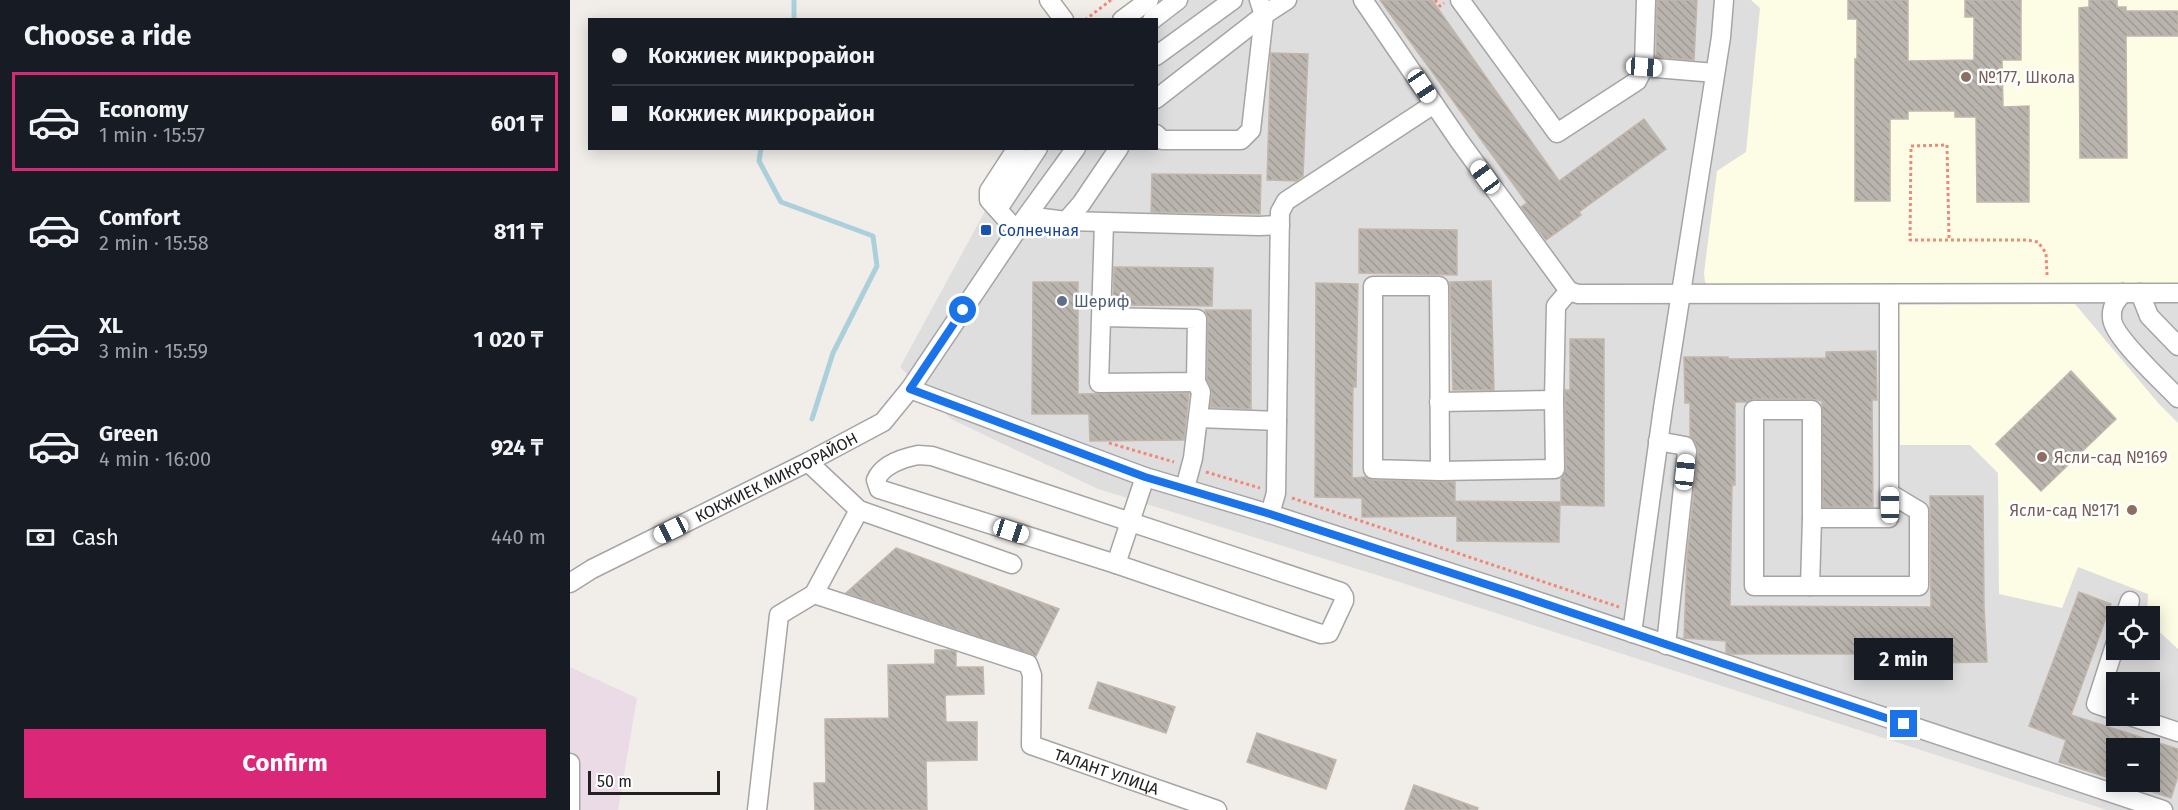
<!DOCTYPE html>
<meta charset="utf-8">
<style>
:root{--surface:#171b24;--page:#20242c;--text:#f1f3f6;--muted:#9ea1a6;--line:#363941;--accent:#db2777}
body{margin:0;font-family:"Fira Sans",sans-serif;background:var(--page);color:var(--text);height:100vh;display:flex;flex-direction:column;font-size:22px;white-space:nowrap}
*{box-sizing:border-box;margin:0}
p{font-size:20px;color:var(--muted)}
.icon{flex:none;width:33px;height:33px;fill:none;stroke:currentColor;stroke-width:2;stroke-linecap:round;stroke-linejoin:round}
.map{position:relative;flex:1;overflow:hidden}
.details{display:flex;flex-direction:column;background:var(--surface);width:570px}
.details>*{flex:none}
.guide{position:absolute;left:18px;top:18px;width:570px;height:132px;border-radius:0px;box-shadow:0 3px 15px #0003;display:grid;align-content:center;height:132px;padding:0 24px;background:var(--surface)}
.fabs{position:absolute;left:1536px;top:606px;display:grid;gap:12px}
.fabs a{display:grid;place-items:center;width:54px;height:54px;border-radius:0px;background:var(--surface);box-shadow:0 3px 15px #0003;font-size:30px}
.scale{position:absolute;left:18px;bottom:15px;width:132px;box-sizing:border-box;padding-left:6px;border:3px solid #212121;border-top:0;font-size:16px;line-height:21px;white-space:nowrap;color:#212121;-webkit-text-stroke:4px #fff;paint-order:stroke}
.end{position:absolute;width:27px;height:27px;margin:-14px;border:8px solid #1a73e8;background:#fff;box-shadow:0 0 0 3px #fff}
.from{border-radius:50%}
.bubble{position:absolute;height:42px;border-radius:0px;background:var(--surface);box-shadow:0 3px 15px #0003;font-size:20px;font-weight:700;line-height:42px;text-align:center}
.car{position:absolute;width:18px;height:36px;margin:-18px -9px;border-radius:8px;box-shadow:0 0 4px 2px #0007;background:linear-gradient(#fff 24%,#345 0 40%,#fff 0 76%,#345 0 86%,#fff 0)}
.guide b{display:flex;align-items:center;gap:21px;height:57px;font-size:22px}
.guide b+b{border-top:2px solid var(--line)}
.guide i{width:15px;height:15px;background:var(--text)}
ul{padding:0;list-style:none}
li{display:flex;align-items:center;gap:18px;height:99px;margin:0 12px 9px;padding:0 12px;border:3px solid transparent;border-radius:0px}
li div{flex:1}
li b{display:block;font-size:22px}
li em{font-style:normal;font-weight:700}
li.on{border-color:var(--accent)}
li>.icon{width:54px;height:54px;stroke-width:1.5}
h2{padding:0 24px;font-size:27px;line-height:72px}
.pay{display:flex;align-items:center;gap:15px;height:66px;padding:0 24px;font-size:22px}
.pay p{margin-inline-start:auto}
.button{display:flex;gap:12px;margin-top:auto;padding:12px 24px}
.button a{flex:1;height:69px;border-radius:0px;background:var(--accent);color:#fff;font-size:24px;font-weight:700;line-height:69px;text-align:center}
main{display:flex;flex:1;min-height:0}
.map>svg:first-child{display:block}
.residential{fill:#dfdede;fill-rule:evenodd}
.industrial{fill:#eadbe7}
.education{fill:#fdfde5}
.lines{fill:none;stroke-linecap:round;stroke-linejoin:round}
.stream{stroke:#acd0db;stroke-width:5}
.building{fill:url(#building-back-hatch);stroke:#c2b6ac;stroke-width:1.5}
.minor-casing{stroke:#a5a5a5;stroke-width:21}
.path{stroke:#f28779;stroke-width:3;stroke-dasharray:3 3;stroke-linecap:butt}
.minor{stroke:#fff;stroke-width:18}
.route{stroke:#1a73e8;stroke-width:8}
.education-dot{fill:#8d6e63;stroke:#fff;stroke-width:2}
.transit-dot{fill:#1a4fb4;stroke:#fff;stroke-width:2}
.service-dot{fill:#5c6f8a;stroke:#fff;stroke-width:2}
.labels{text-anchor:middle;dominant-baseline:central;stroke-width:5;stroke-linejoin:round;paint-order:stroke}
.education-label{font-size:16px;fill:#785e54;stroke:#fff;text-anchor:start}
.transit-label{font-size:16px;fill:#164399;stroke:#fff;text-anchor:start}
.service-label{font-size:16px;fill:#4e5e75;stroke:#fff;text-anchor:start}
.street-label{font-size:16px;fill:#212121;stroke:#fff}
</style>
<main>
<section class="details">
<h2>Choose a ride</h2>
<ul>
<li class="on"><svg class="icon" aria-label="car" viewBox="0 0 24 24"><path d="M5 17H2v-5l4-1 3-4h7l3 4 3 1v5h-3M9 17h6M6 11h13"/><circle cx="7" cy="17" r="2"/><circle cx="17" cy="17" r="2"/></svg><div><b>Economy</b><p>1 min · 15:57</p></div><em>601 ₸</em></li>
<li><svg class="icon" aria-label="car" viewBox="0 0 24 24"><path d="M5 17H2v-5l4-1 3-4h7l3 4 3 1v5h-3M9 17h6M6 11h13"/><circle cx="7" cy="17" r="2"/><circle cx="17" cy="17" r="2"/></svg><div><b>Comfort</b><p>2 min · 15:58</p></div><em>811 ₸</em></li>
<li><svg class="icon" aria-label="car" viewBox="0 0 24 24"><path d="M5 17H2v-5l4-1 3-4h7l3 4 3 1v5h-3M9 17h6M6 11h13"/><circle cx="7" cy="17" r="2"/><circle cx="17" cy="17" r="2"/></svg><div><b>XL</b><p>3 min · 15:59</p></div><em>1 020 ₸</em></li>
<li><svg class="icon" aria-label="car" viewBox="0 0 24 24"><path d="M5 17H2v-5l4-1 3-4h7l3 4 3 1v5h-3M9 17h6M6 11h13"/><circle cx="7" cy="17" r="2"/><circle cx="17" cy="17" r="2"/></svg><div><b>Green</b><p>4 min · 16:00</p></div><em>924 ₸</em></li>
</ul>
<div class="pay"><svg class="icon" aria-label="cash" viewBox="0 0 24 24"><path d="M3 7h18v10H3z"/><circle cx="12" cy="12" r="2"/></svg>Cash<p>440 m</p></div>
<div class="button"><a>Confirm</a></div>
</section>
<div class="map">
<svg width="1608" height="810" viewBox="0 0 1608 810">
<defs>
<pattern id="building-back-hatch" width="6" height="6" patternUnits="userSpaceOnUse" patternTransform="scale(1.5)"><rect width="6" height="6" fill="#bab4ae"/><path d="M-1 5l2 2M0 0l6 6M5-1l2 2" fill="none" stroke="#a09a95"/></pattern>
</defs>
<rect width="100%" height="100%" fill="#f1eee9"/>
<path class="residential" d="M602 0H1608V810H1537L823 580 528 489 381 419 330 367 449 149 586 148V20ZM1546 616H1580V650H1546ZM1546 682H1580V716H1546ZM1546 748H1580V782H1546Z"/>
<polygon class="industrial" points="0,667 67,698 48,810 0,810"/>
<g class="education">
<polygon points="1181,0 1608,0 1608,289 1140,287 1135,282 1134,273 1147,171 1176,152 1190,8"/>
<polygon points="1505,304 1589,404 1608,423 1608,649 1580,623 1580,616 1577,616 1578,594 1508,567 1492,608 1429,594 1428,473 1400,445 1330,445 1329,305"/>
</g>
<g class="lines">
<g class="stream">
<polyline points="224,20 224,0"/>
<polyline points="191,148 189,161 211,202 303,236 307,266 263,353 242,419"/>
</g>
</g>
<g class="building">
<polygon points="810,0 862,0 989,181 1074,119 1096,149 1009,212 1011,215 976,240 951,207 957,203"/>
<polygon points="1087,0 1127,0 1124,60 1086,57"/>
<polygon points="1278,0 1338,0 1338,61 1404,60 1404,17 1395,17 1395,0 1451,0 1451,60 1432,60 1433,107 1459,106 1459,202 1407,202 1406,117 1385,117 1385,111 1338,111 1338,119 1320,119 1320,201 1285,201 1285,59 1287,59 1287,19 1278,19"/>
<polygon points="1519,0 1547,0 1547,7 1556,7 1556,11 1608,11 1608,36 1556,36 1557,158 1510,158 1509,8 1519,7"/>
<polygon points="701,53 738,54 733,176 726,181 697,180"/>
<polygon points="582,174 691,175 690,214 581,212"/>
<polygon points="789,229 887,230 887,275 789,273"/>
<polygon points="544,267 643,268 642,306 543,305"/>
<polygon points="921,281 924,390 883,390 880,282"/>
<polygon points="463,282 508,282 508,394 619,393 614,440 520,441 519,414 462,414"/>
<polygon points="746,283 788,284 786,387 783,387 782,478 796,477 803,480 885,482 885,501 990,502 989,542 887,541 887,516 792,517 792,498 745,497"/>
<polygon points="635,310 681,310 681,409 640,407 642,393 637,379 638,319"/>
<polygon points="1000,339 1034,339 1034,506 991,505 991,479 996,469 995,390 1000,390"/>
<polygon points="1306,351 1307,400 1302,400 1303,507 1253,507 1252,401 1242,399 1184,399 1177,402 1165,402 1165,485 1162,485 1160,606 1361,607 1360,496 1413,496 1414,607 1417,662 1362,663 1362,654 1161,654 1156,652 1156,641 1114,638 1117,558 1128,452 1125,442 1120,436 1120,403 1115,403 1114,357 1158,357 1158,359 1256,358 1256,352"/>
<polygon points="1501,371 1546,419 1471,491 1426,444"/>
<polygon points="326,548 489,609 466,656 276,593"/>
<polygon points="1509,592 1541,604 1501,715 1608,749 1608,776 1601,798 1580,791 1580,748 1546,748 1546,780 1489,762 1496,740 1459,726"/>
<polygon points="365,650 378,650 386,652 386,667 413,667 414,694 375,695 376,722 407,722 407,760 356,761 357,810 245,810 244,783 256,783 255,719 319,718 318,665 365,664"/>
<polygon points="528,682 605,707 596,733 519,708"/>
<polygon points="687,733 766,760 756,789 677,762"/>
<polygon points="844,785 908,808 907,810 835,810"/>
</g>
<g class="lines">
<g class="minor-casing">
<g id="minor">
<polyline points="479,0 494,20"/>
<polyline points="793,0 890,142 999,291 1008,294 1608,293"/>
<polyline points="890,0 987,133 1067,81 1074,67 1076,0"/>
<polyline points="552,20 579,0"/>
<polyline points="582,20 608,0"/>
<polyline points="586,56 663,0"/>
<polyline points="1074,67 1145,73"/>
<polyline points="586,99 694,15 717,0"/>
<polyline points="586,134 592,140 671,140 681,130 694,15 689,0"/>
<polyline points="428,209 468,148"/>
<polyline points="457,216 496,221 511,204 549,148"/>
<polyline points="496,221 689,226 710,225"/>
<polyline points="447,231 419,200 419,191 447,148"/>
<path d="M1553 293C1546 301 1541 306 1542 318 1542 336 1594 383 1608 398"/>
<polyline points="1570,293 1579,316 1608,346"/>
<polyline points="1319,294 1319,518 1242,518 1242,410 1184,410 1184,586 1349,586 1349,511 1319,493"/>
<polyline points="531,317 627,319 626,382 529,383 534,223"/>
<polyline points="340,389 575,477 700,514 955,597 1593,810"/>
<polyline points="869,402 984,400"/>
<polyline points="628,418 707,421"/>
<polyline points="1088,441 1115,446 1117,451 1096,645"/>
<path d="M348 455 362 456 771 592 774 597V601L759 633 751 634 546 564 309 489 306 480C312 465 333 458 348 455Z"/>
<polyline points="238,462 289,510 442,564"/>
<polyline points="870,471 869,286 803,286 803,469 870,471 985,469 984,400 986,306 999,291"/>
<polyline points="615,488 623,458 631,392 626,382"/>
<polyline points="700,514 706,493 710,212 716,201 864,104"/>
<polyline points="546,564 575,477"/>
<path id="s1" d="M0 583 22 569 238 462 313 422 340 389 453 221 506 148"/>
<polyline points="1240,586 1242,518"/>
<path id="s2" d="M244 594 458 664 462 675 461 745 647 810"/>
<polyline points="1555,616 1560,601"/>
<polyline points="1062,633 1093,408 1151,37 1154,0"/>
<polyline points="1546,642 1526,704 1546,711"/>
<polyline points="1560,716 1608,732"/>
<polyline points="0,763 0,810"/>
<polyline points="187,810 209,615 244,594 289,510"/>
</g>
</g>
<g class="path">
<polyline points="865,0 870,6 874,3"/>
<polyline points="515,20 541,0"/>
<polyline points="1379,238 1377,145 1341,146 1340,240 1457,240 1468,242 1476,253 1477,275"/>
<polyline points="539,443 604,462"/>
<polyline points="636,472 690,488"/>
<polyline points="722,498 1049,607"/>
</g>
<use href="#minor" class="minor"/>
</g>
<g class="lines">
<polyline class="route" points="393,310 340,389 575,477 700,514 955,597 1334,724"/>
</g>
<g class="education-dot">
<circle cx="1396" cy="77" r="6"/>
<circle cx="1472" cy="457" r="6"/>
<circle cx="1562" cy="510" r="6"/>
</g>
<rect class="transit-dot" x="410" y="224" width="12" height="12" rx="3"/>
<circle class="service-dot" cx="492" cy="301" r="6"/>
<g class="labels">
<g class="education-label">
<text x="1408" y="77">№177, Школа</text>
<text x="1484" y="457">Ясли-сад №169</text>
<text x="1550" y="510" text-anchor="end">Ясли-сад №171</text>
</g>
<g class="transit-label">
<text x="428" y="230">Солнечная</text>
</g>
<g class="service-label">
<text x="504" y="301">Шериф</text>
</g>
<g class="street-label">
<text stroke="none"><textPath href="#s1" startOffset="232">КОКЖИЕК МИКРОРАЙОН</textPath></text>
<text stroke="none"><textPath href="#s2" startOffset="387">ТАЛАНТ УЛИЦА</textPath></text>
</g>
</g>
</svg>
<div class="fabs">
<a><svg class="icon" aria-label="locate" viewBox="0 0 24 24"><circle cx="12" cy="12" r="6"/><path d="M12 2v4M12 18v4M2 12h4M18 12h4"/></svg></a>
<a>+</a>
<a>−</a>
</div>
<div class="scale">50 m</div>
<i class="end from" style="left:393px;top:310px"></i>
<i class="end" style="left:1334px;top:724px"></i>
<div class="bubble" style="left:1284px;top:638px;width:99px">2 min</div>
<i class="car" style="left:1074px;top:67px;rotate:94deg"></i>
<i class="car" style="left:852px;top:86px;rotate:146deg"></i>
<i class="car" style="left:915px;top:177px;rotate:324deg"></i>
<i class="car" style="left:1115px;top:472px;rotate:6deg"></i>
<i class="car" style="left:1320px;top:505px;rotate:0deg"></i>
<i class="car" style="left:101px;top:530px;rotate:244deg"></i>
<i class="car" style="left:441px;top:531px;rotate:108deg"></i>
<div class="guide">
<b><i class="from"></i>Кокжиек микрорайон</b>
<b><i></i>Кокжиек микрорайон</b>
</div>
</div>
</main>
